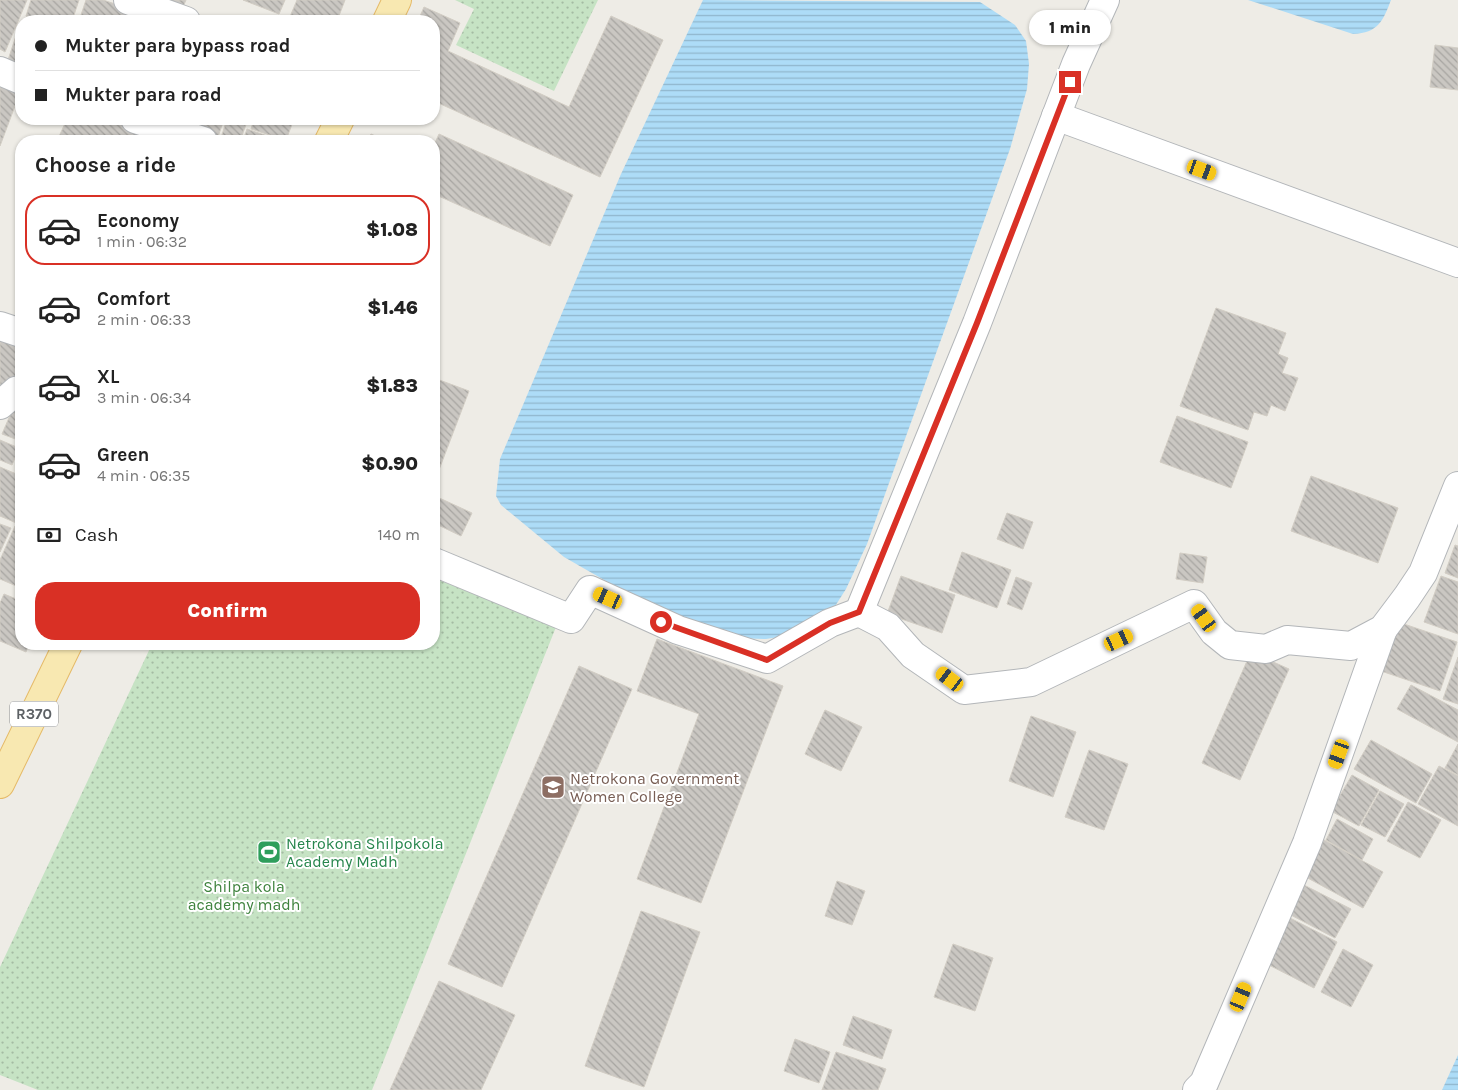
<!DOCTYPE html>
<meta charset="utf-8">
<style>
:root{--surface:#fff;--page:#f6f6f6;--text:#222;--muted:#767676;--line:#e0e0e0;--accent:#d93025}
body{margin:0;font-family:Karla,sans-serif;background:var(--page);color:var(--text);height:100vh;display:flex;flex-direction:column;font-size:19px;white-space:nowrap}
*{box-sizing:border-box;margin:0}
p{font-size:16px;color:var(--muted)}
.icon{flex:none;width:28px;height:28px;fill:none;stroke:currentColor;stroke-width:2;stroke-linecap:round;stroke-linejoin:round}
.map{position:relative;flex:1;overflow:hidden}
.drawer{position:absolute;left:15px;top:135px;width:425px;height:515px;display:flex;flex-direction:column;background:var(--surface);border-radius:20px;box-shadow:0 1px 4px #0004}
.drawer>*{flex:none}
.guide{position:absolute;left:15px;top:15px;width:425px;height:110px;border-radius:20px;box-shadow:0 1px 4px #0004;display:grid;align-content:center;height:110px;padding:0 20px;background:var(--surface)}
.end{position:absolute;width:22px;height:22px;margin:-11px;border:6px solid #d93025;background:#fff;box-shadow:0 0 0 2px #fff}
.from{border-radius:50%}
.bubble{position:absolute;height:35px;border-radius:18px;background:var(--surface);box-shadow:0 1px 4px #0004;font-size:16px;font-weight:800;line-height:35px;text-align:center}
.car{position:absolute;width:15px;height:30px;margin:-15px -8px;border-radius:6px;box-shadow:0 0 4px 1px #0007;background:linear-gradient(#f5c518 24%,#345 0 40%,#f5c518 0 76%,#345 0 86%,#f5c518 0)}
.guide b{display:flex;align-items:center;gap:18px;height:48px;font-size:19px}
.guide b+b{border-top:1px solid var(--line)}
.guide i{width:12px;height:12px;background:var(--text)}
ul{padding:0;list-style:none}
li{display:flex;align-items:center;gap:15px;height:70px;margin:0 10px 8px;padding:0 10px;border:2px solid transparent;border-radius:20px}
li div{flex:1}
li b{display:block;font-size:19px}
li em{font-style:normal;font-weight:800}
li.selected{border-color:var(--accent)}
li>.icon{width:45px;height:45px;stroke-width:1.5}
h2{padding:0 20px;font-size:22px;line-height:60px}
.pay{display:flex;align-items:center;gap:12px;height:55px;padding:0 20px;font-size:19px}
.pay p{margin-inline-start:auto}
.cta{display:flex;gap:10px;margin-top:auto;padding:10px 20px}
.cta a{flex:1;height:58px;border-radius:20px;background:var(--accent);color:#fff;font-size:20px;font-weight:800;line-height:58px;text-align:center}
.map>svg:first-child{display:block}
.green{fill:url(#green-dots)}
.water{fill:url(#water-rules)}
.building{fill:url(#building-back-hatch);stroke:#d2cdc4}
.lines{fill:none;stroke-linecap:round;stroke-linejoin:round}
.minor-casing{stroke:#b3b6b9;stroke-width:30}
.tertiary-casing{stroke:#b3b6b9;stroke-width:30}
.primary-casing{stroke:#e5ba68;stroke-width:30}
.minor{stroke:#fff;stroke-width:28}
.tertiary{stroke:#fff;stroke-width:28}
.primary{stroke:#f8e8b1;stroke-width:28}
.route{stroke:#d93025;stroke-width:6}
.labels{text-anchor:middle;dominant-baseline:central;stroke-width:4;stroke-linejoin:round;paint-order:stroke}
.shield{fill:#fff;stroke:#8e9093;stroke-width:1}
.shield-label{font-size:15px;font-weight:bold;fill:#5d6165}
.education-label{font-size:16px;fill:#785e54;stroke:#fff;text-anchor:start}
.leisure-label{font-size:16px;fill:#27864d;stroke:#fff;text-anchor:start}
.park-label{font-size:16px;fill:#3f833e;stroke:#fff}
</style>
<div class="map">
<svg width="1458" height="1090" viewBox="0 0 1458 1090">
<defs>
<pattern id="green-dots" width="8" height="8" patternUnits="userSpaceOnUse" patternTransform="scale(1.25)"><rect width="8" height="8" fill="#c6e3c4"/><path d="M2 2h.1M6 6h.1" fill="none" stroke="#a4bba3" stroke-width="1.8" stroke-linecap="round"/></pattern>
<pattern id="water-rules" width="6" height="5" patternUnits="userSpaceOnUse" patternTransform="scale(1.25)"><rect width="6" height="5" fill="#addcf7"/><path d="M0 2.5h6" fill="none" stroke="#90b6cc"/></pattern>
<pattern id="building-back-hatch" width="6" height="6" patternUnits="userSpaceOnUse" patternTransform="scale(1.25)"><rect width="6" height="6" fill="#cac7c2"/><path d="M-1 5l2 2M0 0l6 6M5-1l2 2" fill="none" stroke="#a7a5a1"/></pattern>
</defs>
<rect width="100%" height="100%" fill="#eeece6"/>
<g class="green">
<polygon points="455,0 598,0 554,91 456,45 474,9"/>
<polygon points="434,578 556,627 372,1090 38,1090 0,1075 0,967 152,644 434,644"/>
</g>
<g class="water">
<polygon points="703,0 980,2 1015,25 1026,41 1029,64 1027,89 1010,149 867,544 846,589 832,611 798,634 766,639 734,638 667,616 564,557 501,505 496,496 500,459 621,174"/>
<path d="M1248 0H1391C1383 21 1378 33 1353 34Z"/>
<polygon points="1458,1055 1458,1090 1442,1090"/>
</g>
<g class="building">
<polygon points="0,0 27,0 5,52 0,49"/>
<polygon points="31,0 79,0 72,21 41,21 26,16"/>
<polygon points="86,0 103,0 164,20 79,21"/>
<polygon points="166,0 186,0 183,7"/>
<polygon points="243,0 285,0 279,14"/>
<polygon points="297,0 345,0 337,21 296,21 289,19"/>
<polygon points="424,7 460,23 448,51 569,107 611,16 663,40 600,177 434,101 434,21 418,21"/>
<polygon points="20,24 21,25 21,75 5,69"/>
<polygon points="1435,45 1458,48 1458,90 1430,87"/>
<polygon points="0,81 21,90 0,146"/>
<polygon points="67,119 103,119 170,141 57,141"/>
<polygon points="167,119 193,119 190,130"/>
<polygon points="196,119 224,119 217,140 192,132"/>
<polygon points="227,119 248,119 240,141 220,141"/>
<polygon points="254,119 294,119 286,140 251,129"/>
<polygon points="247,129 282,141 243,141"/>
<polygon points="371,134 386,141 368,141"/>
<polygon points="439,134 573,195 550,246 434,194 434,145"/>
<polygon points="1216,308 1286,333 1278,354 1288,358 1282,373 1298,378 1285,411 1271,405 1267,416 1254,412 1248,430 1180,406"/>
<polygon points="0,338 21,344 21,385 6,381 2,397 0,397"/>
<polygon points="434,378 469,391 437,475 434,474"/>
<polygon points="18,397 21,398 21,432 18,440 2,434"/>
<polygon points="1177,416 1248,442 1231,488 1160,462"/>
<polygon points="0,440 19,448 12,465 0,460"/>
<polygon points="0,467 21,476 21,525 0,516"/>
<polygon points="1311,476 1398,508 1378,563 1291,531"/>
<polygon points="435,496 472,513 461,536 434,523"/>
<polygon points="1007,513 1033,522 1023,549 997,539"/>
<polygon points="0,524 11,528 0,552"/>
<polygon points="15,526 21,529 21,588 0,579 0,560"/>
<polygon points="1455,545 1458,546 1458,578 1445,573"/>
<polygon points="962,552 1011,570 997,608 949,590"/>
<polygon points="1180,553 1207,557 1203,583 1176,579"/>
<polygon points="901,576 955,595 942,633 887,614"/>
<polygon points="1441,576 1458,582 1458,634 1424,622"/>
<polygon points="1016,577 1032,583 1022,610 1007,604"/>
<polygon points="4,594 21,601 21,644 29,644 26,652 0,641 0,603"/>
<polygon points="1398,622 1457,642 1440,691 1381,671"/>
<polygon points="657,639 783,686 701,903 637,879 699,714 637,691"/>
<polygon points="1251,652 1289,669 1240,780 1202,763"/>
<polygon points="1458,657 1458,704 1443,699"/>
<polygon points="579,666 632,689 502,987 448,964"/>
<polygon points="1411,685 1458,710 1458,742 1397,709"/>
<polygon points="825,710 862,727 841,771 805,754"/>
<polygon points="1031,716 1076,732 1053,797 1009,781"/>
<polygon points="1371,740 1432,774 1416,803 1354,769"/>
<polygon points="1458,744 1458,775 1445,768"/>
<polygon points="1089,750 1128,764 1104,830 1065,817"/>
<polygon points="1439,766 1458,776 1458,826 1418,804"/>
<polygon points="1352,775 1379,790 1359,826 1331,811"/>
<polygon points="1380,791 1404,804 1385,837 1361,825"/>
<polygon points="1408,802 1441,820 1420,858 1387,841"/>
<polygon points="1337,819 1373,839 1362,860 1326,840"/>
<polygon points="1324,840 1383,872 1363,908 1304,876"/>
<polygon points="837,881 865,891 852,925 825,916"/>
<polygon points="1302,884 1351,909 1335,938 1287,913"/>
<polygon points="641,911 700,932 644,1087 585,1066"/>
<polygon points="1288,917 1337,942 1314,988 1265,963"/>
<polygon points="953,944 993,958 975,1011 934,997"/>
<polygon points="1343,949 1373,965 1351,1007 1321,992"/>
<polygon points="439,981 515,1015 481,1090 390,1090"/>
<polygon points="853,1016 892,1030 882,1059 843,1045"/>
<polygon points="795,1039 830,1052 819,1083 784,1071"/>
<polygon points="836,1052 886,1069 878,1090 822,1090"/>
</g>
<g class="lines">
<g class="minor-casing">
<g id="minor">
<polyline points="128,0 186,21"/>
<polyline points="0,71 21,80"/>
<polyline points="1056,116 1458,263"/>
<polyline points="135,119 203,141"/>
<polyline points="0,326 21,333"/>
<polyline points="0,405 16,391 21,393"/>
<polyline points="859,612 888,627 913,655 964,690 1031,682 1194,604 1214,632 1230,645 1266,649 1287,640 1351,646 1383,629 1407,597 1423,573 1458,486"/>
<polyline points="1197,1090 1204,1083 1307,843 1383,629"/>
</g>
</g>
<g class="tertiary-casing">
<polyline id="tertiary" points="434,562 571,619 590,590 678,630 767,659 830,623 859,612 977,323 1076,64 1105,0"/>
</g>
<g class="primary-casing">
<g id="primary">
<polyline points="387,21 397,0"/>
<polyline points="329,141 340,119"/>
<polyline points="0,784 68,644"/>
</g>
</g>
<use href="#minor" class="minor"/>
<use href="#tertiary" class="tertiary"/>
<use href="#primary" class="primary"/>
</g>
<g class="lines">
<polyline class="route" points="661,622 767,660 830,623 859,612 977,323 1070,82"/>
</g>
<defs>
<g id="university-square" transform="scale(1.25)"><rect x="-9" y="-9" width="18" height="18" rx="4" fill="#8d6e63" stroke="#fff"/><path d="M0-5L7-2L0 1L-7-2ZM-4 1L0 2.5L4 1V4Q0 6-4 4Z" fill="#fff"/></g>
<g id="stadium-square" transform="scale(1.25)"><rect x="-9" y="-9" width="18" height="18" rx="4" fill="#2e9e5b" stroke="#fff"/><path d="M0-5a6.5 5 0 1 0 0 10a6.5 5 0 1 0 0-10ZM-3.5-1.8h7v3.6h-7Z" fill="#fff"/></g>
</defs>
<g fill-rule="evenodd">
<use href="#university-square" x="553" y="787"/>
<use href="#stadium-square" x="269" y="852"/>
</g>
<g class="labels">
<rect class="shield" x="10" y="701.5" width="48" height="25" rx="4"/>
<g class="shield-label">
<text x="34" y="714">R370</text>
</g>
<g class="education-label">
<text x="570" y="778">Netrokona Government<tspan x="570" dy="18">Women College</tspan></text>
</g>
<g class="leisure-label">
<text x="286" y="843">Netrokona Shilpokola<tspan x="286" dy="18">Academy Madh</tspan></text>
</g>
<g class="park-label">
<text x="244" y="886">Shilpa kola<tspan x="244" dy="18">academy madh</tspan></text>
</g>
</g>
</svg>
<i class="end from" style="left:661px;top:622px"></i>
<i class="end" style="left:1070px;top:82px"></i>
<div class="bubble" style="left:1029px;top:10px;width:82px">1 min</div>
<i class="car" style="left:1202px;top:170px;rotate:110deg"></i>
<i class="car" style="left:608px;top:598px;rotate:294deg"></i>
<i class="car" style="left:1204px;top:618px;rotate:324deg"></i>
<i class="car" style="left:1119px;top:640px;rotate:65deg"></i>
<i class="car" style="left:950px;top:679px;rotate:307deg"></i>
<i class="car" style="left:1339px;top:754px;rotate:200deg"></i>
<i class="car" style="left:1241px;top:997px;rotate:23deg"></i>
<div class="guide">
<b><i class="from"></i>Mukter para bypass road</b>
<b><i></i>Mukter para road</b>
</div>
<section class="drawer">
<h2>Choose a ride</h2>
<ul>
<li class="selected"><svg class="icon" aria-label="car" viewBox="0 0 24 24"><path d="M5 17H2v-5l4-1 3-4h7l3 4 3 1v5h-3M9 17h6M6 11h13"/><circle cx="7" cy="17" r="2"/><circle cx="17" cy="17" r="2"/></svg><div><b>Economy</b><p>1 min · 06:32</p></div><em>$1.08</em></li>
<li><svg class="icon" aria-label="car" viewBox="0 0 24 24"><path d="M5 17H2v-5l4-1 3-4h7l3 4 3 1v5h-3M9 17h6M6 11h13"/><circle cx="7" cy="17" r="2"/><circle cx="17" cy="17" r="2"/></svg><div><b>Comfort</b><p>2 min · 06:33</p></div><em>$1.46</em></li>
<li><svg class="icon" aria-label="car" viewBox="0 0 24 24"><path d="M5 17H2v-5l4-1 3-4h7l3 4 3 1v5h-3M9 17h6M6 11h13"/><circle cx="7" cy="17" r="2"/><circle cx="17" cy="17" r="2"/></svg><div><b>XL</b><p>3 min · 06:34</p></div><em>$1.83</em></li>
<li><svg class="icon" aria-label="car" viewBox="0 0 24 24"><path d="M5 17H2v-5l4-1 3-4h7l3 4 3 1v5h-3M9 17h6M6 11h13"/><circle cx="7" cy="17" r="2"/><circle cx="17" cy="17" r="2"/></svg><div><b>Green</b><p>4 min · 06:35</p></div><em>$0.90</em></li>
</ul>
<div class="pay"><svg class="icon" aria-label="cash" viewBox="0 0 24 24"><path d="M3 7h18v10H3z"/><circle cx="12" cy="12" r="2"/></svg>Cash<p>140 m</p></div>
<div class="cta"><a>Confirm</a></div>
</section>
</div>
